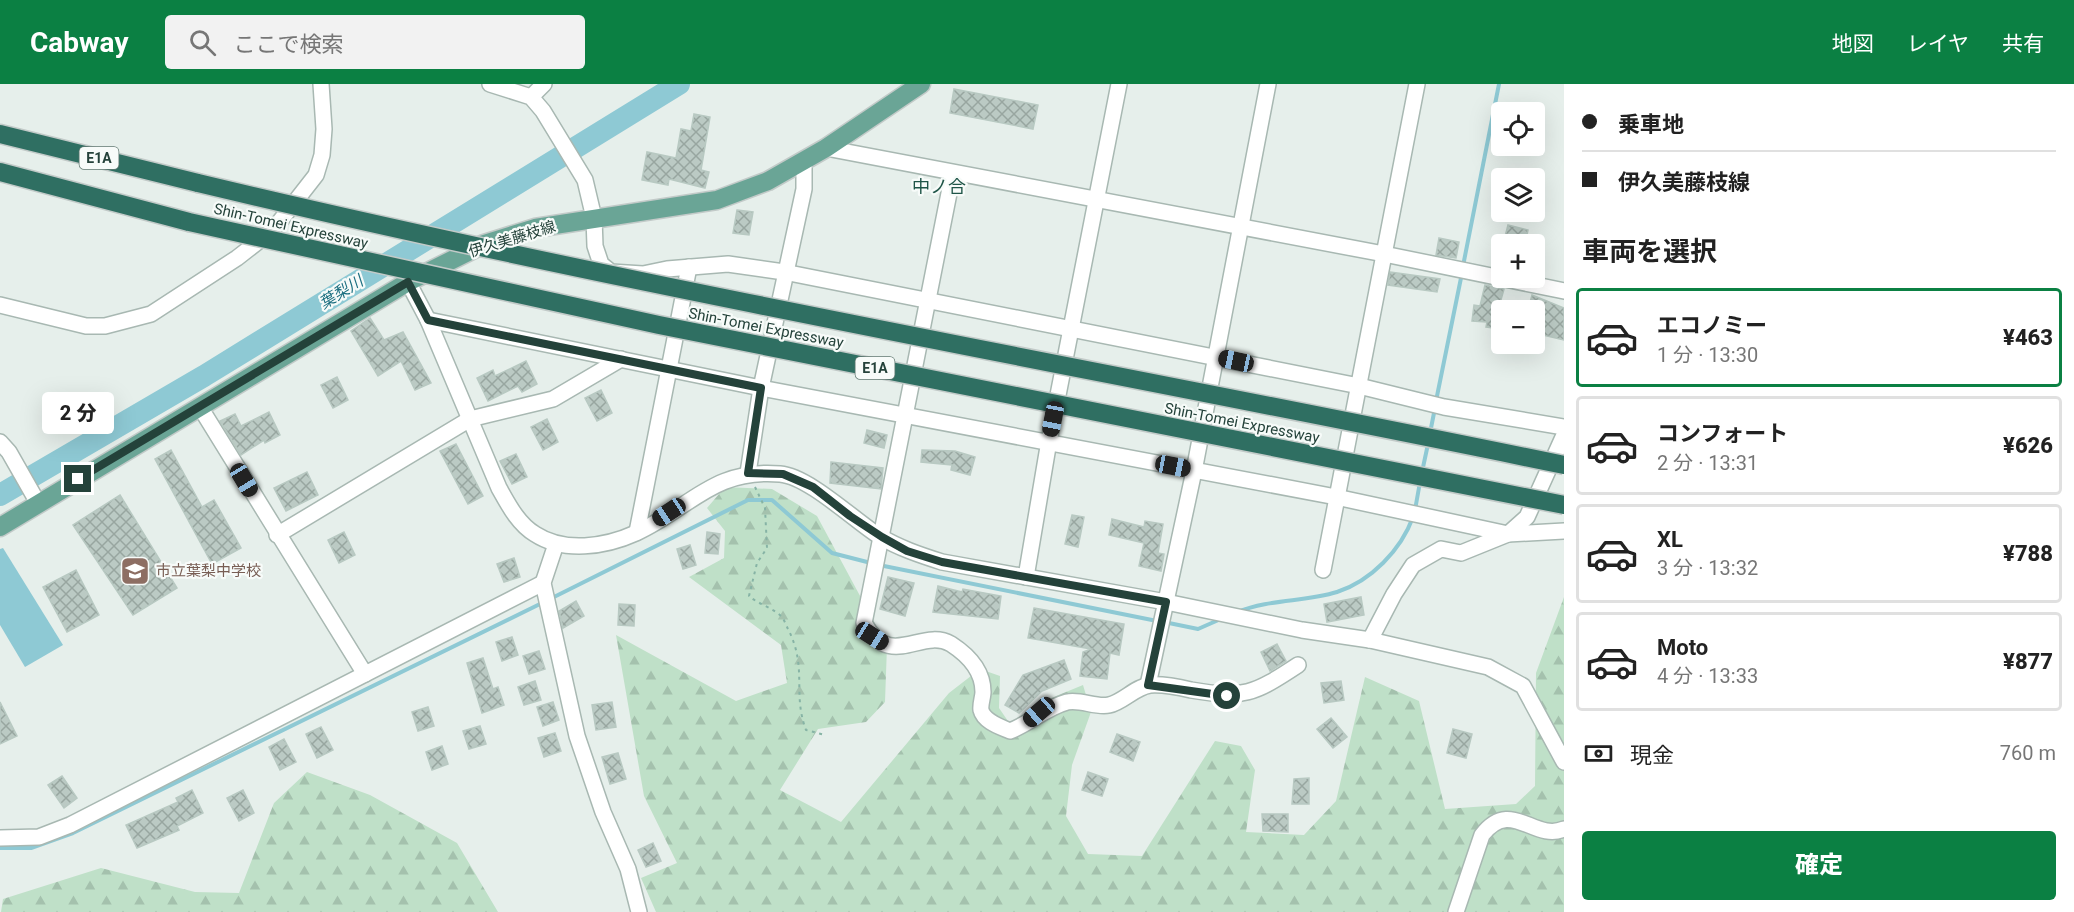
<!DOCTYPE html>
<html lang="ja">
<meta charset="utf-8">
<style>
:root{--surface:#fff;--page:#f2f2f2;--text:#222;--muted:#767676;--line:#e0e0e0;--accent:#0b8043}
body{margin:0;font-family:Roboto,"Noto Sans JP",sans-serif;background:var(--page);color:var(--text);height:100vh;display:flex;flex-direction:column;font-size:22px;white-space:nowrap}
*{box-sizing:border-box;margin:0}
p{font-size:20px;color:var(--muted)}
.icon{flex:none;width:33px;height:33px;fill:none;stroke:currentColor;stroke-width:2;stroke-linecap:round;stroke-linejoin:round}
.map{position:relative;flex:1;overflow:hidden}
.side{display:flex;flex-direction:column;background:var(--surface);width:510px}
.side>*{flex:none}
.top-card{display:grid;align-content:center;height:132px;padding:0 18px;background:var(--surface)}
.buttons{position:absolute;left:1491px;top:18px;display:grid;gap:12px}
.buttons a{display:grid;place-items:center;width:54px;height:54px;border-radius:6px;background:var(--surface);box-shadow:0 6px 24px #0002;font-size:30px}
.end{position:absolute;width:27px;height:27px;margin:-14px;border:8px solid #24423a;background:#fff;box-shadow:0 0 0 3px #fff}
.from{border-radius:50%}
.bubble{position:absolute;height:42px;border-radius:6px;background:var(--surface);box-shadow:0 6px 24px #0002;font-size:20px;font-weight:800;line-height:42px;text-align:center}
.car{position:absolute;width:18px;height:36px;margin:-18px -9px;border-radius:8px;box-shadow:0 0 4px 2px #0007;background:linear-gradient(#222 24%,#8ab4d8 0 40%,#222 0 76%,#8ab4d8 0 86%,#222 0)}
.top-card b{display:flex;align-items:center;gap:21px;height:57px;font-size:22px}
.top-card b+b{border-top:2px solid var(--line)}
.top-card i{width:15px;height:15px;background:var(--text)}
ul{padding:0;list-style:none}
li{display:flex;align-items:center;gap:18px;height:99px;margin:0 12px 9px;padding:0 6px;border:3px solid var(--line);border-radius:6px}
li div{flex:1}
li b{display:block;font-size:22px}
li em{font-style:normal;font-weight:800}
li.on{border-color:var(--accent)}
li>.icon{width:54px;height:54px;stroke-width:1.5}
h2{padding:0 18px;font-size:27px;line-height:72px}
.pay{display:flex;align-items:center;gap:15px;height:66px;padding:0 18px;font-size:22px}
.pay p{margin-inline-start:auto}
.action{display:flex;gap:12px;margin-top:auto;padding:12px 18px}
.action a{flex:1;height:69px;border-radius:6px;background:var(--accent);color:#fff;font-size:24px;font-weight:800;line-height:69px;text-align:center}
header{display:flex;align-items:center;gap:36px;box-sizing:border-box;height:84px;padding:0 30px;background:var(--accent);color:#fff}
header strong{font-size:28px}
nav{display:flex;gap:33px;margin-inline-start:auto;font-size:21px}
.search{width:420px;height:54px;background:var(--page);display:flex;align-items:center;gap:15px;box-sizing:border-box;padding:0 21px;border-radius:6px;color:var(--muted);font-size:22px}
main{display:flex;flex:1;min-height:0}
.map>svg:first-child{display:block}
.forest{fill:url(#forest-firs)}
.water{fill:#8ec9d4}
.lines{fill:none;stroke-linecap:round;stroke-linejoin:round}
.stream{stroke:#8ec9d4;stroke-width:4}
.river{stroke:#8ec9d4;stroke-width:22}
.building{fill:url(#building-cross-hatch);stroke:#b8c9c2;stroke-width:1.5}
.minor-casing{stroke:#a8b8b2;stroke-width:18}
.major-casing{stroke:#c2cac8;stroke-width:21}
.highway-casing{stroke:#c2cac8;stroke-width:21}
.path{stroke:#86b3a5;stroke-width:2;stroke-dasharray:3 4.5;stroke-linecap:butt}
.minor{stroke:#fff;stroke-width:15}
.major{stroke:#6aa596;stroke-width:18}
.highway{stroke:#2f6f62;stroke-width:18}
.highway-bridge-casing{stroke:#c2cac8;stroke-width:21;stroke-linecap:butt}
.highway-bridge{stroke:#2f6f62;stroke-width:18}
.route{stroke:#24423a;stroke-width:8}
.labels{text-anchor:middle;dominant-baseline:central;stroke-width:4.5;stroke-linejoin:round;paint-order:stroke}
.shield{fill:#f7fbf9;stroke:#637a73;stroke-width:1.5}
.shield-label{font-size:14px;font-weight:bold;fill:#24423a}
.street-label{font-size:15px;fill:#24423a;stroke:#f7fbf9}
.education-label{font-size:15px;fill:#785e54;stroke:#f7fbf9;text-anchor:start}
.water-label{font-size:16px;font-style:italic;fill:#1c6f80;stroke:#f7fbf9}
.quarter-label{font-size:18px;fill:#1f5548;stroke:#f7fbf9}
</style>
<header>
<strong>Cabway</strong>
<div class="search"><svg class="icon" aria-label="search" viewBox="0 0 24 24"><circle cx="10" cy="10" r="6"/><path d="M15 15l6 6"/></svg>ここで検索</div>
<nav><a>地図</a><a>レイヤ</a><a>共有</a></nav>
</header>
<main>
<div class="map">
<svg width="1564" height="828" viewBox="0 0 1564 828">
<defs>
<pattern id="forest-firs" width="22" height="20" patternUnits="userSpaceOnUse" patternTransform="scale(1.5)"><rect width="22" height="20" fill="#bfe0c8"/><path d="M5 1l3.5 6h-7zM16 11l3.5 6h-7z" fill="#a4c1ad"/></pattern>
<pattern id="building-cross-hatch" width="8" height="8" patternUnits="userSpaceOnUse" patternTransform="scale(1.5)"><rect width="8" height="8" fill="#bbcac4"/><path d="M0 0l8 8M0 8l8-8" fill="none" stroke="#98a6a0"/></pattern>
</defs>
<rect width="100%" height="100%" fill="#e6efeb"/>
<g class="forest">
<polygon points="725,403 772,405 817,432 887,562 885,618 866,638 818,645 780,706 841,738 949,609 980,585 1000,592 999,624 1010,640 1049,615 1083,601 1091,628 1072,681 1066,732 1088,770 1142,772 1215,657 1241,662 1255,686 1246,748 1304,751 1336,717 1365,593 1419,617 1445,725 1516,720 1535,702 1536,589 1564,513 1564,828 656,828 641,794 677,779 644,712 616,551 736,617 787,599 781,561 689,493 724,474 725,447 707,424"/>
<polygon points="307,688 370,711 457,759 498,828 1,828 3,815 101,784 195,808 239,809 274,719"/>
</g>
<polygon class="water" points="3,464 63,561 25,583 0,541 0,465"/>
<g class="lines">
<g class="stream">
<polyline points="1463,182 1499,0"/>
<polyline points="1436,317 1462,189"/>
<polyline points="1430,349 1435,324"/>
<polyline points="1422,388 1428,360"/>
<polyline points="1415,426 1420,398"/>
<polyline points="879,481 1157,537"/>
<polyline points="552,514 748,416 772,416 832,469 871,479"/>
<path d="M1238 528C1269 515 1305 518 1337 508 1371 497 1401 466 1413 433"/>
<polyline points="1164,538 1198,545 1223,534"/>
<polyline points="0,764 31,764 73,749 542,519"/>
</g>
<polyline class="river" points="0,411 204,292 679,0"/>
</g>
<g class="building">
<polygon points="954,5 1038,21 1033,45 950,29"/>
<polygon points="694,30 710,33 701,86 709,88 705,104 669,95 668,101 642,96 647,68 676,74 681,45 691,47"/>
<polygon points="737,126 753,128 749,151 733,149"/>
<polygon points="1508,141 1528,146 1525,160 1503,160"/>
<polygon points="1439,154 1459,158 1456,174 1436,171"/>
<polygon points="1390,188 1440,195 1437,208 1388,201"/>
<polygon points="1485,201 1504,205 1499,223 1502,245 1486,243 1487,238 1472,237 1474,221 1480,222"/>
<polygon points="1532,211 1564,224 1564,256 1534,249 1534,226 1528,226"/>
<polygon points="370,234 384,256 403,248 431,299 415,306 401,277 378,292 351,247"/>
<polygon points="526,277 537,300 522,308 518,302 488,317 477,294 493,286 495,292"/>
<polygon points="337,293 348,316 333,324 321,301"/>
<polygon points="601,306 612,329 597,337 585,314"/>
<polygon points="269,328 280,351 265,359 264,356 241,371 220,337 235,330 241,342"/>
<polygon points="547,335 558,358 543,366 531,343"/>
<polygon points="867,346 887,351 884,364 864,359"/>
<polygon points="456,360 483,412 468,420 440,367"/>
<polygon points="171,366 202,423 214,416 241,464 212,480 155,375"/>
<polygon points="922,366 955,367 975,373 970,391 951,386 952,381 921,378"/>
<polygon points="516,370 527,393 512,400 500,377"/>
<polygon points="831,378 883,384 881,405 830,399"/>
<polygon points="307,388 318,411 286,427 274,404"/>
<polygon points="120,411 177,504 133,531 73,441"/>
<polygon points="1072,431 1084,433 1078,463 1065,460"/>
<polygon points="1112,435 1144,443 1145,437 1163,440 1158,469 1164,470 1161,487 1139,482 1144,459 1109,451"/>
<polygon points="344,448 355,471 339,479 328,456"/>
<polygon points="707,448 720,450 718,470 705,469"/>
<polygon points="690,461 696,481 683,485 677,465"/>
<polygon points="514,474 520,493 504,498 497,480"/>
<polygon points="76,486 99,531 67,548 43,503"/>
<polygon points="888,493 914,499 905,532 880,525"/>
<polygon points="938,502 962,508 963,505 1001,512 998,535 933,528"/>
<polygon points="1361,513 1364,531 1327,538 1324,520"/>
<polygon points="576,517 584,532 563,544 559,527"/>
<polygon points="619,520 635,521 634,542 618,541"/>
<polygon points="1034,524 1124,540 1119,571 1110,569 1107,595 1080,592 1083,568 1091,565 1028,554"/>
<polygon points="512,553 518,571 502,577 496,558"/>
<polygon points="1277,560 1286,577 1270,587 1261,568"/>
<polygon points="539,567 545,585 529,590 523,572"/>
<polygon points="483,574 493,605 498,603 504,621 482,629 467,579"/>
<polygon points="1064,576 1071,595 1042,607 1019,629 1005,621 1023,591"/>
<polygon points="535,597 541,616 524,621 518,603"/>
<polygon points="1341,597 1344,616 1324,619 1321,599"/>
<polygon points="0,618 17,652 0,660"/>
<polygon points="553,618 559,636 543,642 537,623"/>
<polygon points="612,618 616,643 596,646 592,621"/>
<polygon points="428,623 434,642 418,647 412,628"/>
<polygon points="1331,634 1347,653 1333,664 1317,645"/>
<polygon points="480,642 486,660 469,665 463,647"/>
<polygon points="321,643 333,666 317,674 306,650"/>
<polygon points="1453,645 1472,650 1466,674 1447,669"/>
<polygon points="555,649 561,667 544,673 538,654"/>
<polygon points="1117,650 1140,658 1133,677 1110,668"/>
<polygon points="284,655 296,678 280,686 269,663"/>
<polygon points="442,662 448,680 432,686 426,668"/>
<polygon points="618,669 626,695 610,700 602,673"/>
<polygon points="1088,688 1108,695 1102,712 1082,706"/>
<polygon points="62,692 77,714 64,724 48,701"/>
<polygon points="1309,694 1309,720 1292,720 1294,695"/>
<polygon points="192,706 203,729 177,742 179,746 137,764 126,741 178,718 176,714"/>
<polygon points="243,706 254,729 239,737 227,714"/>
<polygon points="1262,730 1288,730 1288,748 1263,747"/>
<polygon points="653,759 661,777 646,783 638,766"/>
</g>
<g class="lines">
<g class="minor-casing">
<g id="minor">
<polyline points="490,0 531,13 543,27 585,96 594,134 595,162 601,180 611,188 643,190 667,185 728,180 784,188 1359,302 1444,323 1564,343"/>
<polyline points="531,13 544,0"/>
<polyline points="826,64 1384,170 1564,207"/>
<path d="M953 89 864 539C891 587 921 543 951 560 968 571 983 586 983 608 983 613 980 621 981 626 984 638 1001 643 1010 647 1031 639 1045 624 1067 618 1081 615 1096 624 1109 621 1123 618 1135 603 1150 601 1163 600 1178 603 1191 606 1244 615 1254 610 1298 581"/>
<path d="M408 198 428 236 499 404C508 420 518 440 535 450 564 469 605 463 636 449 689 425 713 384 780 390 808 392 854 436 879 452 899 464 920 471 942 478L1166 518 1302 546 1370 556 1488 583 1523 602 1564 678"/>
<polyline points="0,221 86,242 105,242 151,230 237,174 273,146 316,91 322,71 324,45 321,0"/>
<polyline points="428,236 761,304 1336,413 1508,450 1564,447"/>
<polyline points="200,323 365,590"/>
<polyline points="0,358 9,368 38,419"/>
<polyline points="748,389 761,304 804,105 804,77"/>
<polyline points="637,448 689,183"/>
<polyline points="277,451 470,335 553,315 621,275"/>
<polyline points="556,460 543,499 577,652 603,728 628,785 639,828"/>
<polyline points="1323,486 1417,0"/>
<polyline points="1026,493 1049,357 1119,0"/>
<polyline points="1370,556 1394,510 1413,481 1441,465 1461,469 1508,450 1527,433 1564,351"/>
<polyline points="1148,601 1194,387 1268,0"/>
<polyline points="0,754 39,753 70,741 543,499"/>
<path d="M1456 828 1482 751C1511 713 1534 758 1564 745"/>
</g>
</g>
<g class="major-casing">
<polyline id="major" points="0,443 408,198 484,160 535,144 717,116 768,97 826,64 921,0"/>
</g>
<g class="highway-casing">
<g id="highway">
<polyline points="0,50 198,99"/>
<polyline points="0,88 189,138"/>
</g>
</g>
<path class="path" d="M755 403 765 424 767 464 757 479 749 512C758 520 773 524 781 532 784 535 786 541 788 545 808 584 792 609 806 646L825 651"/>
<use href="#minor" class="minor"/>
<use href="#major" class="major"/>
<use href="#highway" class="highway"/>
<g class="highway-bridge-casing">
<g id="highway-bridge">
<path d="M198 99C650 207 1109 287 1564 381"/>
<polyline points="189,138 659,241 1564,421"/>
</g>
</g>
<use href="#highway-bridge" class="highway-bridge"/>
</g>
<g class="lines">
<polyline class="route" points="78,395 408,198 428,236 761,304 748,389 783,390 813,403 850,432 882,453 907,467 942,478 1166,518 1148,601 1227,612"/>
</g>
<defs>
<g id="school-square" transform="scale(1.5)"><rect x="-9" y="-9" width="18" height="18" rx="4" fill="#8d6e63" stroke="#f7fbf9"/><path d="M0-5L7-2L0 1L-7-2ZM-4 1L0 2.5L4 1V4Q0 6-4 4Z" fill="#fff"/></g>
</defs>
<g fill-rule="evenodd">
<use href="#school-square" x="135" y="487"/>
</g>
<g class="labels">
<g class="shield">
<rect x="79.5" y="63" width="39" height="22" rx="4.5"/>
<rect x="855.5" y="273" width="39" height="22" rx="4.5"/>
</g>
<g class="shield-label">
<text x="99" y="74">E1A</text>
<text x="875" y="284">E1A</text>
</g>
<g class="street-label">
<text transform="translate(291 142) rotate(13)">Shin-Tomei Expressway</text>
<text transform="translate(512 155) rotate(-17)">伊久美藤枝線</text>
<text transform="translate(766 244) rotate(11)">Shin-Tomei Expressway</text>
<text transform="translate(1242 339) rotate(11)">Shin-Tomei Expressway</text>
</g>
<g class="education-label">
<text x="156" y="487">市立葉梨中学校</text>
</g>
<g class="water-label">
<text transform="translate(341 208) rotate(-32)">葉梨川</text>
</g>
<g class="quarter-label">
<text x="939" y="102">中ノ合</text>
</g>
</g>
</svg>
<div class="buttons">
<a><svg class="icon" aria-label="locate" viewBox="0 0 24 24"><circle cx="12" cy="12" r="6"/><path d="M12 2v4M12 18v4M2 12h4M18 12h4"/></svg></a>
<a><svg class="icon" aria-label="layers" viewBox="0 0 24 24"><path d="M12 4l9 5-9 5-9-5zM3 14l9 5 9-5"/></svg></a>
<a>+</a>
<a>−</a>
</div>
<i class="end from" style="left:1227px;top:612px"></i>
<i class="end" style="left:78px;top:395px"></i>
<div class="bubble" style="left:42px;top:308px;width:72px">2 分</div>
<i class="car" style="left:1236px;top:277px;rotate:282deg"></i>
<i class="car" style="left:1053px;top:335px;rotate:191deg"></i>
<i class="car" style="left:1173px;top:382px;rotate:101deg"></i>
<i class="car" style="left:244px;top:396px;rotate:149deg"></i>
<i class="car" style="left:669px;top:428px;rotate:237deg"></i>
<i class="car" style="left:872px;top:552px;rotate:122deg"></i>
<i class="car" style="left:1039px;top:628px;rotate:229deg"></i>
</div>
<section class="side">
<div class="top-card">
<b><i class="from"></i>乗車地</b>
<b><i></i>伊久美藤枝線</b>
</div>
<h2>車両を選択</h2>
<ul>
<li class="on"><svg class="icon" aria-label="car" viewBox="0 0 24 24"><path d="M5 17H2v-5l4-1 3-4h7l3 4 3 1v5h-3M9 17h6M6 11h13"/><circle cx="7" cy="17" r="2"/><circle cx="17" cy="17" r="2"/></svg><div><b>エコノミー</b><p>1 分 · 13:30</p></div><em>¥463</em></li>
<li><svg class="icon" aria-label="car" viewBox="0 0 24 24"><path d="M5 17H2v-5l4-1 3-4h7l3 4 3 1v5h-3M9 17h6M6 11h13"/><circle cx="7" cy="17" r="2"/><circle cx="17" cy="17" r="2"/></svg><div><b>コンフォート</b><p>2 分 · 13:31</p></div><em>¥626</em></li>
<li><svg class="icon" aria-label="car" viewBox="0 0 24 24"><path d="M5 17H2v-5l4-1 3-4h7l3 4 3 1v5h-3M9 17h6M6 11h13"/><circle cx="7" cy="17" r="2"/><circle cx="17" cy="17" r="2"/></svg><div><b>XL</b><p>3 分 · 13:32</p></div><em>¥788</em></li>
<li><svg class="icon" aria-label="car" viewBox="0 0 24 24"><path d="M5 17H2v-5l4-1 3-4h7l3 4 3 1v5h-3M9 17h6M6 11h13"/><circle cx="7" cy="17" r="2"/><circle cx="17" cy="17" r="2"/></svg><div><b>Moto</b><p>4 分 · 13:33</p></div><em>¥877</em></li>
</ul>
<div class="pay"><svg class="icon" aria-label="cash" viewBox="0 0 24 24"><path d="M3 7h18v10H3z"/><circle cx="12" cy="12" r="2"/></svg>現金<p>760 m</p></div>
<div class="action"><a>確定</a></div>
</section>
</main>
